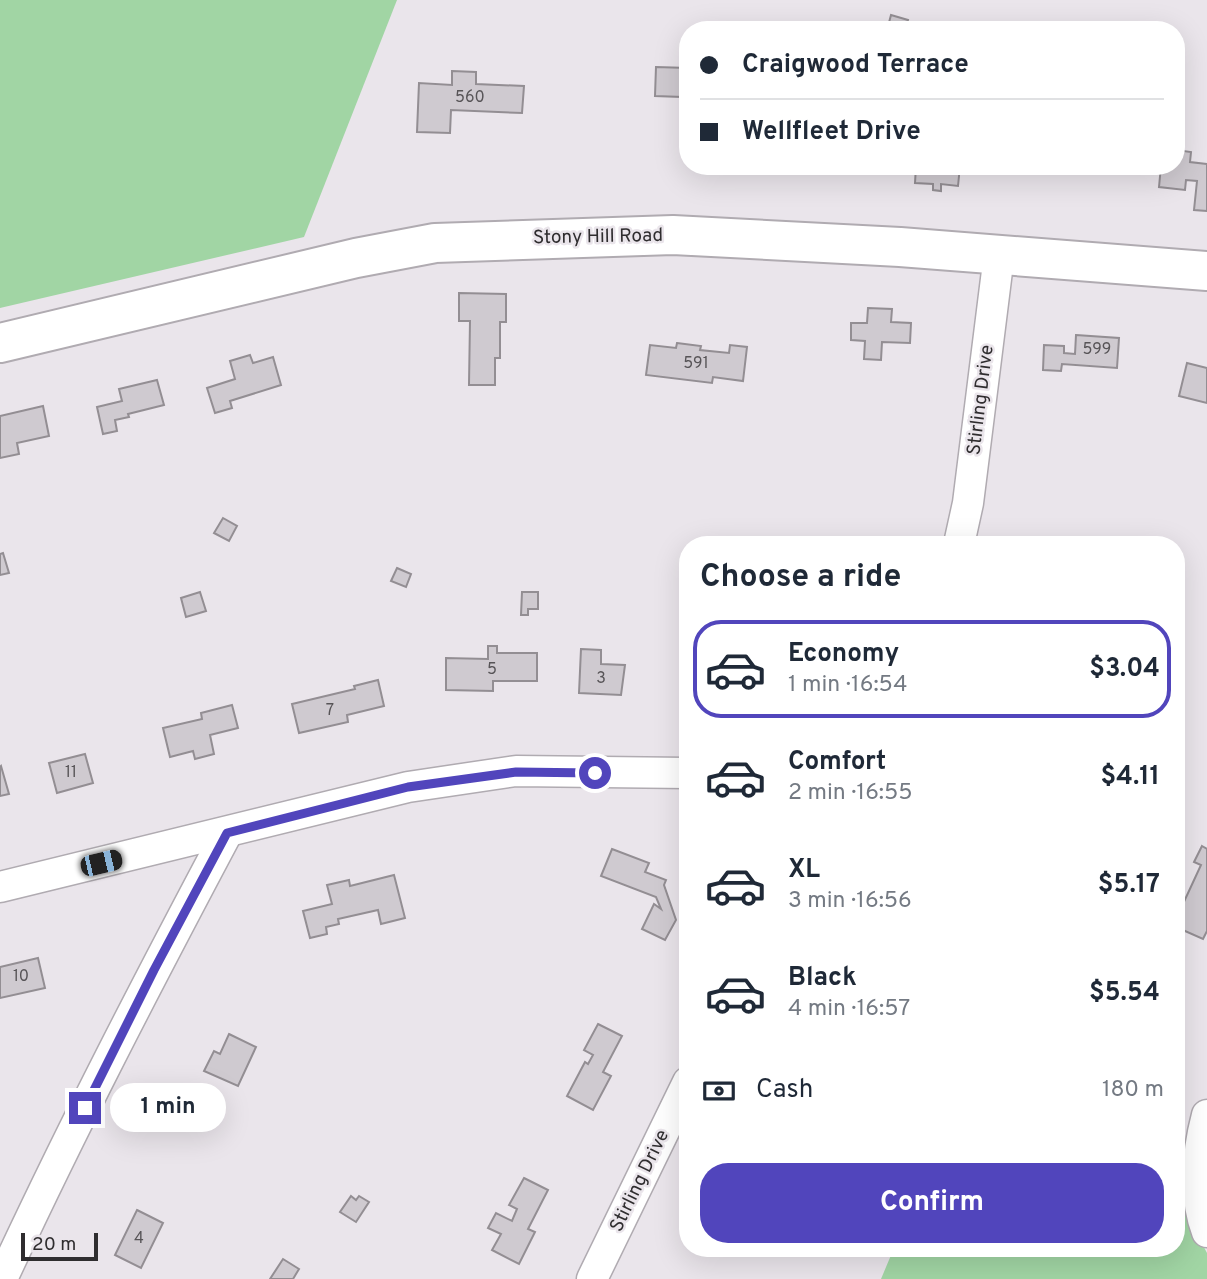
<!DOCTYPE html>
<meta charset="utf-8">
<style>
:root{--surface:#fff;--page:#f2f2f3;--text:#1f2937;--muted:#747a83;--line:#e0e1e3;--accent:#5145bc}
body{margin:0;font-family:Overpass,sans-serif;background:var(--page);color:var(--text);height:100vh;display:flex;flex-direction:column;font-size:26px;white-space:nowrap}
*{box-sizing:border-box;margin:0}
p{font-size:23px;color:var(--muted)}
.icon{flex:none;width:38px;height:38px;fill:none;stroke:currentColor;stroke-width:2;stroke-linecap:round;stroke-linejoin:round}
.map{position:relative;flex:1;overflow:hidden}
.panel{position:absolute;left:679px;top:536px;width:506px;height:721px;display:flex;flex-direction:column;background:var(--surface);border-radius:28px;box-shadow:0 7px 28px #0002}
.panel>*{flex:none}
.guide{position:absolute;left:679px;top:21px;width:506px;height:154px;border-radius:28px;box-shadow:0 7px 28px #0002;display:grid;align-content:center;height:154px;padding:0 21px;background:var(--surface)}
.scale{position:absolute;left:21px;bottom:18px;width:77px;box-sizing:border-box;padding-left:7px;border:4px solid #2f2d2f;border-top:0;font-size:19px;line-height:24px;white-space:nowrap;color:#2f2d2f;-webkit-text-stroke:5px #eae5eb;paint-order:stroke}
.end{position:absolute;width:32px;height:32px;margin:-16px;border:9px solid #5145bc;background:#fff;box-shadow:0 0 0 4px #fff}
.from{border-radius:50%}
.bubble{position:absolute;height:49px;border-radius:24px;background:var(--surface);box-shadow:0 7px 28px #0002;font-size:23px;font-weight:700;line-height:49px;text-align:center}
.car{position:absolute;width:21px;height:42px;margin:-21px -10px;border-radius:9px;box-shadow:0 0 5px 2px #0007;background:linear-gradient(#222 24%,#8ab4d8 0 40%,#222 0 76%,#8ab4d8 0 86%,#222 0)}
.guide b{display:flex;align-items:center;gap:24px;height:66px;font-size:26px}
.guide b+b{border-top:2px solid var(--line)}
.guide i{width:18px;height:18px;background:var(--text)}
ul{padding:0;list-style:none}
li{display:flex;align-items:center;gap:21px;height:98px;margin:0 14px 10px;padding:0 7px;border:4px solid transparent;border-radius:28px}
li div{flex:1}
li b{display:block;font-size:26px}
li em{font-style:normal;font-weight:700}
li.on{border-color:var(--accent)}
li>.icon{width:63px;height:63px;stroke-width:1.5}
h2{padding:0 21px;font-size:32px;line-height:84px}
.pay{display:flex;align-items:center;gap:18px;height:77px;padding:0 21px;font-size:26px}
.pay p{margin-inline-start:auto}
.primary-button{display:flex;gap:14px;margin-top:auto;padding:14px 21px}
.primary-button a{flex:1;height:80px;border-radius:28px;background:var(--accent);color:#fff;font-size:28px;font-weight:700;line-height:80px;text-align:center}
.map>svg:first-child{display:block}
.green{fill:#a1d5a4}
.building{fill:#cfcad0;stroke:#938e93;stroke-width:2}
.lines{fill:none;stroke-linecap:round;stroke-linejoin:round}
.minor-casing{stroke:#b0abb1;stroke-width:33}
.secondary-casing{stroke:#b0abb1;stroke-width:42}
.minor{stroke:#fff;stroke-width:30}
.secondary{stroke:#fff;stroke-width:38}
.route{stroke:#5145bc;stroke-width:9}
.labels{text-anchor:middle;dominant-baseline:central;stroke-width:5;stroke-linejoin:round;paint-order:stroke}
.number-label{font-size:16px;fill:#575457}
.street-label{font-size:19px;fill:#2f2d2f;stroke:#eae5eb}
</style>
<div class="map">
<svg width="1207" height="1279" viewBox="0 0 1207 1279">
<rect width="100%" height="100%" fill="#eae5eb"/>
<g class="green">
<polygon points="0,0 397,0 304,237 0,308"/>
<polygon points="1176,1165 1197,1234 1207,1253 1207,1279 881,1279 894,1248 1176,1248"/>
</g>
<g class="building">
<polygon points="891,15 908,20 905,30 887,30"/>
<polygon points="656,67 688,68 688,102 682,102 682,97 655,96"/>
<polygon points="452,71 476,72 476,84 524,86 522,113 451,110 450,133 417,132 419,83 452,85"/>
<polygon points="1176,150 1191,152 1190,162 1207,164 1207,211 1194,210 1197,181 1186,180 1185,190 1159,187 1161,166 1176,166"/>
<polygon points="916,166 960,166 958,186 941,184 941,191 933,190 933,184 915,183"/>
<polygon points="459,293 506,294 506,322 500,322 500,358 495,358 495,385 469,385 470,321 459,321"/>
<polygon points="868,308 892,309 891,322 911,323 910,343 882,342 881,360 864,359 865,341 851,340 851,323 867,323"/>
<polygon points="1076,335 1119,338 1117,368 1062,364 1061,371 1043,370 1044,345 1064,346 1064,353 1075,354"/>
<polygon points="677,343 701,346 700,350 729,353 730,345 747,347 743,381 713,377 712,383 646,375 650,345 676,348"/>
<polygon points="250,355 253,363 273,357 281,385 230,401 232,408 215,413 207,388 235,379 230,361"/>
<polygon points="1187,363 1207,368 1207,403 1179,396"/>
<polygon points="157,380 164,405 128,414 129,417 115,420 117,431 103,434 97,407 122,401 119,389"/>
<polygon points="43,406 49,436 17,443 19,454 0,458 0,416"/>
<polygon points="223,518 237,526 229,541 214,533"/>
<polygon points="3,553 9,573 0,575 0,554"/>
<polygon points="397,568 411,574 406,587 391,581"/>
<polygon points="200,592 206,611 186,617 181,598"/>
<polygon points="522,592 538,592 538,609 528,609 528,615 521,615"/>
<polygon points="488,646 497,646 497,653 537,653 537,681 493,681 493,691 446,690 446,658 488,659"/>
<polygon points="581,649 601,650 601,664 625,665 621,695 579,693"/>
<polygon points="378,680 384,706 347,715 348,722 299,733 292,704 355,689 354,686"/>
<polygon points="232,705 238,728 210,735 214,754 195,759 193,751 170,757 163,728 202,719 201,713"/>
<polygon points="85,754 93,783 57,793 49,763"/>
<polygon points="1,766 9,794 0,796 0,767"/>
<polygon points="1202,846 1207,849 1207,931 1203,939 1176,927 1176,919 1201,865 1194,862"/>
<polygon points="612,849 649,863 645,872 666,880 664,885 676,920 665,940 642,929 654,904 661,909 656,897 601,876"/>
<polygon points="394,875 405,918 381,924 378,910 338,919 339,924 326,927 327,934 310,938 303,911 332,904 327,885 349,880 350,886"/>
<polygon points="38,958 45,988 0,998 0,967"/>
<polygon points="598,1024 622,1036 603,1072 611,1076 593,1110 567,1096 585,1062 588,1064 593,1055 584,1050"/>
<polygon points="229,1034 256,1047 238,1086 204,1071 214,1051 220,1054"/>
<polygon points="524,1178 548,1190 528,1229 535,1232 519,1264 492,1250 501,1234 488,1228 496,1213 512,1221 517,1209 509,1205"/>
<polygon points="351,1196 356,1200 359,1196 369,1202 356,1222 340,1212"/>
<polygon points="137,1210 163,1223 141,1268 115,1255"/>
<polygon points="283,1259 299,1269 293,1279 270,1279"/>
</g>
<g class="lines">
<g class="minor-casing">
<g id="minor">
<polyline points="959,544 968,503 999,255"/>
<polyline points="0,887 408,787 516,771 688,773"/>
<path d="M1207 1115C1197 1153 1193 1195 1207 1232"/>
<path d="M2 1279C72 1128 149 980 227 833"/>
<polyline points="592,1279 688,1082"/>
</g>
</g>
<g class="secondary-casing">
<polyline id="secondary" points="0,343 356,258 435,243 673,235 900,247 1207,271"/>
</g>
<use href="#minor" class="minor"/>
<use href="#secondary" class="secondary"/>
</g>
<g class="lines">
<polyline class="route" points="85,1108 154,970 227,833 408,787 516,772 595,773"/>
</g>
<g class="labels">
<g class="number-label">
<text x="470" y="98">560</text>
<text x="1097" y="350">599</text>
<text x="696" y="364">591</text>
<text x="492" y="670">5</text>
<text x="601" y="679">3</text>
<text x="330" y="711">7</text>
<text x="71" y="773">11</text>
<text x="21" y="977">10</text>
<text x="139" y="1239">4</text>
</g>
<g class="street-label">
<text transform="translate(598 237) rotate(-1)">Stony Hill Road</text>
<text transform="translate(981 400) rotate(-83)">Stirling Drive</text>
<text transform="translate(640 1181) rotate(-64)">Stirling Drive</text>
</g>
</g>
</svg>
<div class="scale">20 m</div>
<i class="end from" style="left:595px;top:773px"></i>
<i class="end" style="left:85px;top:1108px"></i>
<div class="bubble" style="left:110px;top:1083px;width:116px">1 min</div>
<i class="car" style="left:101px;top:863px;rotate:77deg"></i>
<div class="guide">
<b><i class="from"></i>Craigwood Terrace</b>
<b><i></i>Wellfleet Drive</b>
</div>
<section class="panel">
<h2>Choose a ride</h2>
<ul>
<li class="on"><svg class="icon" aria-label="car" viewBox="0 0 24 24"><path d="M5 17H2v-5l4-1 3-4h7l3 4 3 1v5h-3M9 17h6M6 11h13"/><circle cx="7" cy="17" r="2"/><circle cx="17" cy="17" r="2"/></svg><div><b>Economy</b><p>1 min · 16:54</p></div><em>$3.04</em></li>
<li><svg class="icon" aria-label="car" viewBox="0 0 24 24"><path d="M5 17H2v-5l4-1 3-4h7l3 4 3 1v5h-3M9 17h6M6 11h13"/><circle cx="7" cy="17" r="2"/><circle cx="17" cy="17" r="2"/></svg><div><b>Comfort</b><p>2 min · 16:55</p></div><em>$4.11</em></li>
<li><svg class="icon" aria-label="car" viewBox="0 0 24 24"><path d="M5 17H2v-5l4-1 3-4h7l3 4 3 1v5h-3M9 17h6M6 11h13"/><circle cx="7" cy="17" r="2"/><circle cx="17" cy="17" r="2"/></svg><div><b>XL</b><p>3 min · 16:56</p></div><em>$5.17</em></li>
<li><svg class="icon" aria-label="car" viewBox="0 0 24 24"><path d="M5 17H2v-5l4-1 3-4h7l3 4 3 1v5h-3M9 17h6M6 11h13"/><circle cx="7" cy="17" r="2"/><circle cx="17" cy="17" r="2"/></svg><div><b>Black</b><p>4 min · 16:57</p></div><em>$5.54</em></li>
</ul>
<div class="pay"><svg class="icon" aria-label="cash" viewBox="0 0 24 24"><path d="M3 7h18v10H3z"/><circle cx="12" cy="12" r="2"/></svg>Cash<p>180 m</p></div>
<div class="primary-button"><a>Confirm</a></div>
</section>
</div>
